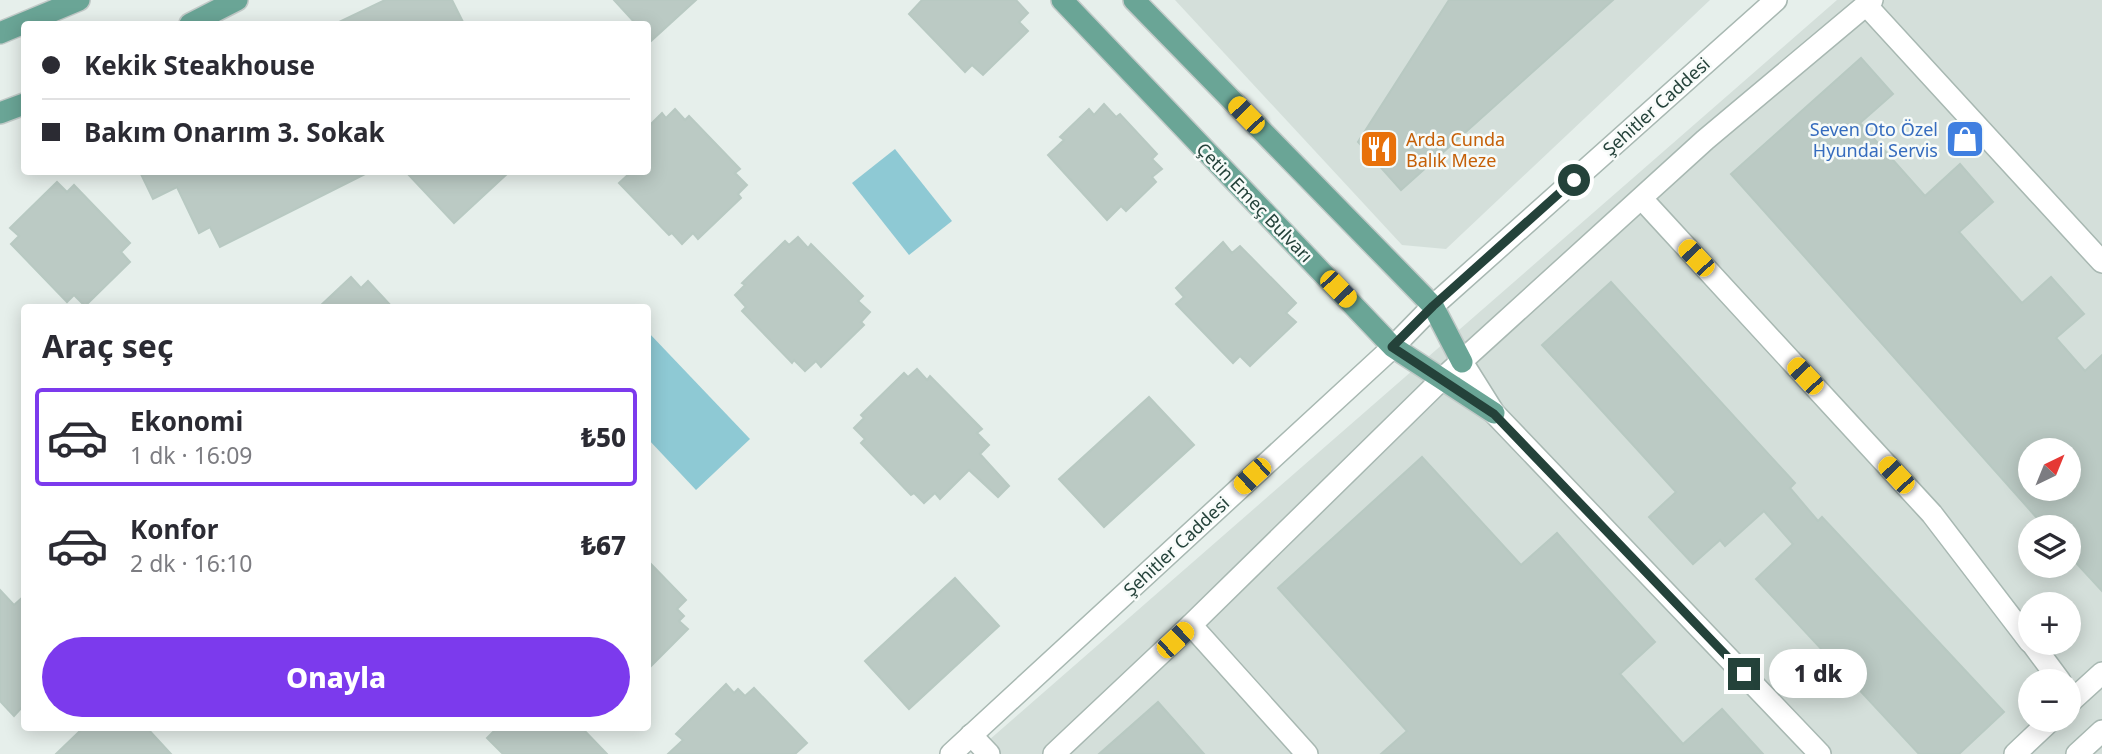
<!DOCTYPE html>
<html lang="tr">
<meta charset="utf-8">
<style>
:root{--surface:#fff;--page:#f7f7f7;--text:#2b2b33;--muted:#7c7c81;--line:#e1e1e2;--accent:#7c3aed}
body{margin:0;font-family:"Noto Sans",sans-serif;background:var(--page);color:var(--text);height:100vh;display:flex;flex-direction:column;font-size:26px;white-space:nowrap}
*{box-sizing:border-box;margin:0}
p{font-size:23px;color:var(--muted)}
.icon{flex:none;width:38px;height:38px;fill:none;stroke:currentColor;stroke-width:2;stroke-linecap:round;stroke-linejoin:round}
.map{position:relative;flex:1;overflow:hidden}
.side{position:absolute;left:21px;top:304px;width:630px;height:427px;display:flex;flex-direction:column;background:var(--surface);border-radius:7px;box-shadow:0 4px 18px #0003}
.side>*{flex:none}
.banner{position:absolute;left:21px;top:21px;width:630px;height:154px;border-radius:7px;box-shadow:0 4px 18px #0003;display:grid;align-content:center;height:154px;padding:0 21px;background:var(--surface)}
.needle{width:46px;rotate:43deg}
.buttons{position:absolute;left:2018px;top:438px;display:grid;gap:14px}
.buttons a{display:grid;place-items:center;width:63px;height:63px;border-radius:50%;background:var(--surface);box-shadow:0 4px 18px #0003;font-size:35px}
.end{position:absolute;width:32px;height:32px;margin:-16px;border:9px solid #24423a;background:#fff;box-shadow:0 0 0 4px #fff}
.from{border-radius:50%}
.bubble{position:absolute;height:49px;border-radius:24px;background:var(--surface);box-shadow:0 4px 18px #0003;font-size:23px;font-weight:800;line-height:49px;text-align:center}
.car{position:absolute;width:21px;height:42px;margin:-21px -10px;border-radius:9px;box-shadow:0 0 5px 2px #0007;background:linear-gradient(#f5c518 24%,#345 0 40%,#f5c518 0 76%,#345 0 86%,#f5c518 0)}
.banner b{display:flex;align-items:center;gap:24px;height:66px;font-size:26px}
.banner b+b{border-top:2px solid var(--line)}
.banner i{width:18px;height:18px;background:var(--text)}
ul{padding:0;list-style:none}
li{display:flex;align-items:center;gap:21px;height:98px;margin:0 14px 10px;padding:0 7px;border:4px solid transparent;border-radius:7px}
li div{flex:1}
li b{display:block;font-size:26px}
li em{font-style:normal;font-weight:800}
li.active{border-color:var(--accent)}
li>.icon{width:63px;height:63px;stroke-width:1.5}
h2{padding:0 21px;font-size:32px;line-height:84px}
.cta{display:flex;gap:14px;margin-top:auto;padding:14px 21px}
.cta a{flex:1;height:80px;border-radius:42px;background:var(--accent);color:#fff;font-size:28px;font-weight:800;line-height:80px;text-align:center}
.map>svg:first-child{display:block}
.built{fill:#d4dfda;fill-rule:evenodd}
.water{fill:#8ec9d4}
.building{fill:#bbcac4;stroke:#b8c9c2;stroke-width:2;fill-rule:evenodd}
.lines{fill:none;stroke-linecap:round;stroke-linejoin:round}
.minor-casing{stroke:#a8b8b2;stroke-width:24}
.major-casing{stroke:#c2cac8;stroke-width:24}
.minor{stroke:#fff;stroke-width:21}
.major{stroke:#6aa596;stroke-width:21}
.route{stroke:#24423a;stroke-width:9}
.labels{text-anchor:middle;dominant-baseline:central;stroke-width:5;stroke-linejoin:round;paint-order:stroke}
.street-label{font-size:18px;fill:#24423a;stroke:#f7fbf9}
.shop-label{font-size:18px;fill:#366cbe;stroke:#f7fbf9;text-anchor:end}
.food-label{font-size:18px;fill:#c56008;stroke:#f7fbf9;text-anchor:start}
</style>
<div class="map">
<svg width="2102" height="754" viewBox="0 0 2102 754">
<rect width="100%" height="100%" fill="#e6efeb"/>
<g class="built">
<polygon points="1175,0 1710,0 1446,249 1402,245"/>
<path d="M1837 0H2102V754H973ZM2030 450H2068V488H2030ZM2030 527H2068V565H2030ZM2030 604H2068V642H2030ZM2030 681H2068V719H2030Z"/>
</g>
<g class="water">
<polygon points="895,149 952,221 909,255 852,183"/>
<polygon points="648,332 750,439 696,490 648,439"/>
</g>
<g class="building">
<polygon points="385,0 452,0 464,24 335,24"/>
<polygon points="614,0 696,0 651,41 648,37 648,24 636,24"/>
<polygon points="922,0 1016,0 1028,13 1019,22 1028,31 983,75 972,65 965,72 909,14"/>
<polygon points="1449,0 1613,0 1401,190 1358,142"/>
<path d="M1861 58 1893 94 1860 123 1925 196 1960 164 1993 202 1959 232 2022 303 2051 277 2084 314 2056 338 2085 371 2102 355V591L2068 554V527H2045L1731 174ZM2030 450H2068V488H2030Z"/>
<polygon points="1104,104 1116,117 1120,114 1157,154 1152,159 1162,169 1152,177 1156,182 1126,211 1121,206 1107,220 1048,155 1064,140 1060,137 1089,109 1094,115"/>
<polygon points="675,109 685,120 689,116 740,169 735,173 747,185 738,194 741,198 698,239 693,233 682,244 672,233 669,235 619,183 631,172 648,172 648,127 662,113 666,118"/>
<polygon points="140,172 369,172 220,247 210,227 199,233 177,187 153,199"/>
<polygon points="406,172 509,172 454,223"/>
<polygon points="57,182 67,192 74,185 130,243 121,252 130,262 85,306 74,295 67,302 11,244 19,236 10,228"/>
<polygon points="798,237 808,248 811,244 863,296 858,301 870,312 861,322 864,325 821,367 816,361 805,371 794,360 792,363 742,311 746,307 735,295 745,285 742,283 785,241 789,245"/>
<polygon points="1223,242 1232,253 1240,246 1296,303 1286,313 1296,322 1250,366 1240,356 1233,363 1176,304 1184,297 1176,288"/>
<polygon points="351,277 361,288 368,281 393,308 318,308"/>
<polygon points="1611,282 1795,483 1790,488 1818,521 1822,517 2004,712 1959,754 1919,754 1756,579 1793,544 1764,511 1725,546 1720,540 1693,564 1649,517 1676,492 1542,345"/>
<polygon points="917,369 927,380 930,376 982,429 977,433 989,445 980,454 1009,486 998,497 969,470 940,499 935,493 924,503 914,493 911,495 861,443 865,439 854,428 864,418 861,415 904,373 908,377"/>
<polygon points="1149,397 1194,445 1104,527 1059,479"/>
<polygon points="1422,457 1521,565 1557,533 1589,569 1655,642 1620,674 1683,744 1722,709 1763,754 1381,754 1407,731 1278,588"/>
<polygon points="648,561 686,600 677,609 684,616 679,621 688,629 648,669"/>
<polygon points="955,578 999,626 909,709 865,661"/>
<polygon points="0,590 14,605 24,596 24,705 14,716 0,701"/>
<polygon points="726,684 734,693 738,689 745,696 754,688 807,743 795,754 668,754 683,740 676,734"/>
<polygon points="1158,702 1204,754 1099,754"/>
<polygon points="83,728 147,728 171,754 56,754"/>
<polygon points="497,728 582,728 607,754 503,754 487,738"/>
</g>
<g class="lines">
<g class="minor-casing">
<g id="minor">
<polyline points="1866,5 2102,262"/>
<polyline points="1642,199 1932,514 2030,642"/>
<polyline points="1462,362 1494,413 1820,754"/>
<polyline points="1191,625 1307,754"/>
<polyline points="2031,642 2060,681"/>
<polyline points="2068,704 2102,673"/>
<polyline points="971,735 989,754"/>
<polyline points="951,754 1393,347 1433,306 1776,0"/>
<polyline points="1054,754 1191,625 1442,379 1705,140 1872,0"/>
<polyline points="2015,754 2052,719"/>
<polyline points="2077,754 2102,731"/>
</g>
</g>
<g class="major-casing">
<g id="major">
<polyline points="1062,0 1393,347 1494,413"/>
<polyline points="1134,0 1433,306 1462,362"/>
<polyline points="190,24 237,0"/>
<polyline points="0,33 79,0"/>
<polyline points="0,113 24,104"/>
</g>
</g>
<use href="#minor" class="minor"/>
<use href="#major" class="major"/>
</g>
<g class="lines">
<polyline class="route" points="1574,180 1433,306 1392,347 1494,414 1744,674"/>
</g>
<defs>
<g id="shop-square" transform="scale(2.0125)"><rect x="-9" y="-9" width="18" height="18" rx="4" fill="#3f7fe0" stroke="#f7fbf9"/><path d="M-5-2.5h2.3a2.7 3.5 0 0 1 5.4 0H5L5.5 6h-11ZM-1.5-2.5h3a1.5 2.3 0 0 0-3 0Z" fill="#fff"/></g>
<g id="restaurant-square" transform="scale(2.0125)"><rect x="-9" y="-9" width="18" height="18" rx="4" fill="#e8710a" stroke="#f7fbf9"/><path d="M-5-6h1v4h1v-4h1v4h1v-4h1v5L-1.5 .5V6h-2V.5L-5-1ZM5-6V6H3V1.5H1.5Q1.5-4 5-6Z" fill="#fff"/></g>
</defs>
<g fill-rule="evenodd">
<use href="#shop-square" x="1965" y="139"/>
<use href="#restaurant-square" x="1379" y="149"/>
</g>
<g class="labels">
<g class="street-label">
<text transform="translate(1656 106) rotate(-42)">Şehitler Caddesi</text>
<text transform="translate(1255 202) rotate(46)">Çetin Emeç Bulvarı</text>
<text transform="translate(1176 546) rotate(-43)">Şehitler Caddesi</text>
</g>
<g class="shop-label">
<text x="1938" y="129">Seven Oto Özel<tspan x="1938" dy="21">Hyundai Servis</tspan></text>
</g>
<g class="food-label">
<text x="1406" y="139">Arda Cunda<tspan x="1406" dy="21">Balık Meze</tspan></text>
</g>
</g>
</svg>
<div class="buttons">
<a><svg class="needle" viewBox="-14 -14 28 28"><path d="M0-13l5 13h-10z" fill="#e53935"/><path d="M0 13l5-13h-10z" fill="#7c7c81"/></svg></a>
<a><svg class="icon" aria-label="layers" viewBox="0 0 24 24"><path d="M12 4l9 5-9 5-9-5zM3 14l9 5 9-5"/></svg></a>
<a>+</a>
<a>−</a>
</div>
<i class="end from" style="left:1574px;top:180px"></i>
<i class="end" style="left:1744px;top:674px"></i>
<div class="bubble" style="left:1769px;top:649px;width:98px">1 dk</div>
<i class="car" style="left:1246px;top:115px;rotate:316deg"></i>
<i class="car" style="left:1696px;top:258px;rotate:317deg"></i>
<i class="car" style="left:1338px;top:289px;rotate:136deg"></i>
<i class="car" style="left:1805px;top:376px;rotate:317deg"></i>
<i class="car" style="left:1896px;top:475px;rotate:317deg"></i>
<i class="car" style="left:1252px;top:476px;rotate:227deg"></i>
<i class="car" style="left:1175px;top:640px;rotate:47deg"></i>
<div class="banner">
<b><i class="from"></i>Kekik Steakhouse</b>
<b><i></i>Bakım Onarım 3. Sokak</b>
</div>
<section class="side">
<h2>Araç seç</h2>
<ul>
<li class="active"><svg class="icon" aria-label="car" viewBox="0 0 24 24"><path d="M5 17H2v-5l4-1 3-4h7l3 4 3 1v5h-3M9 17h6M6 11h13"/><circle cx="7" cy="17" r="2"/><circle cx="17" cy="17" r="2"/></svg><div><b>Ekonomi</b><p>1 dk · 16:09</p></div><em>₺50</em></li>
<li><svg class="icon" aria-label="car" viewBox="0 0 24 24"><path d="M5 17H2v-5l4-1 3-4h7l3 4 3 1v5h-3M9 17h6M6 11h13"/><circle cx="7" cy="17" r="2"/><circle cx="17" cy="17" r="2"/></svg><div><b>Konfor</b><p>2 dk · 16:10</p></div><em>₺67</em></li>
</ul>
<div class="cta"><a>Onayla</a></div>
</section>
</div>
